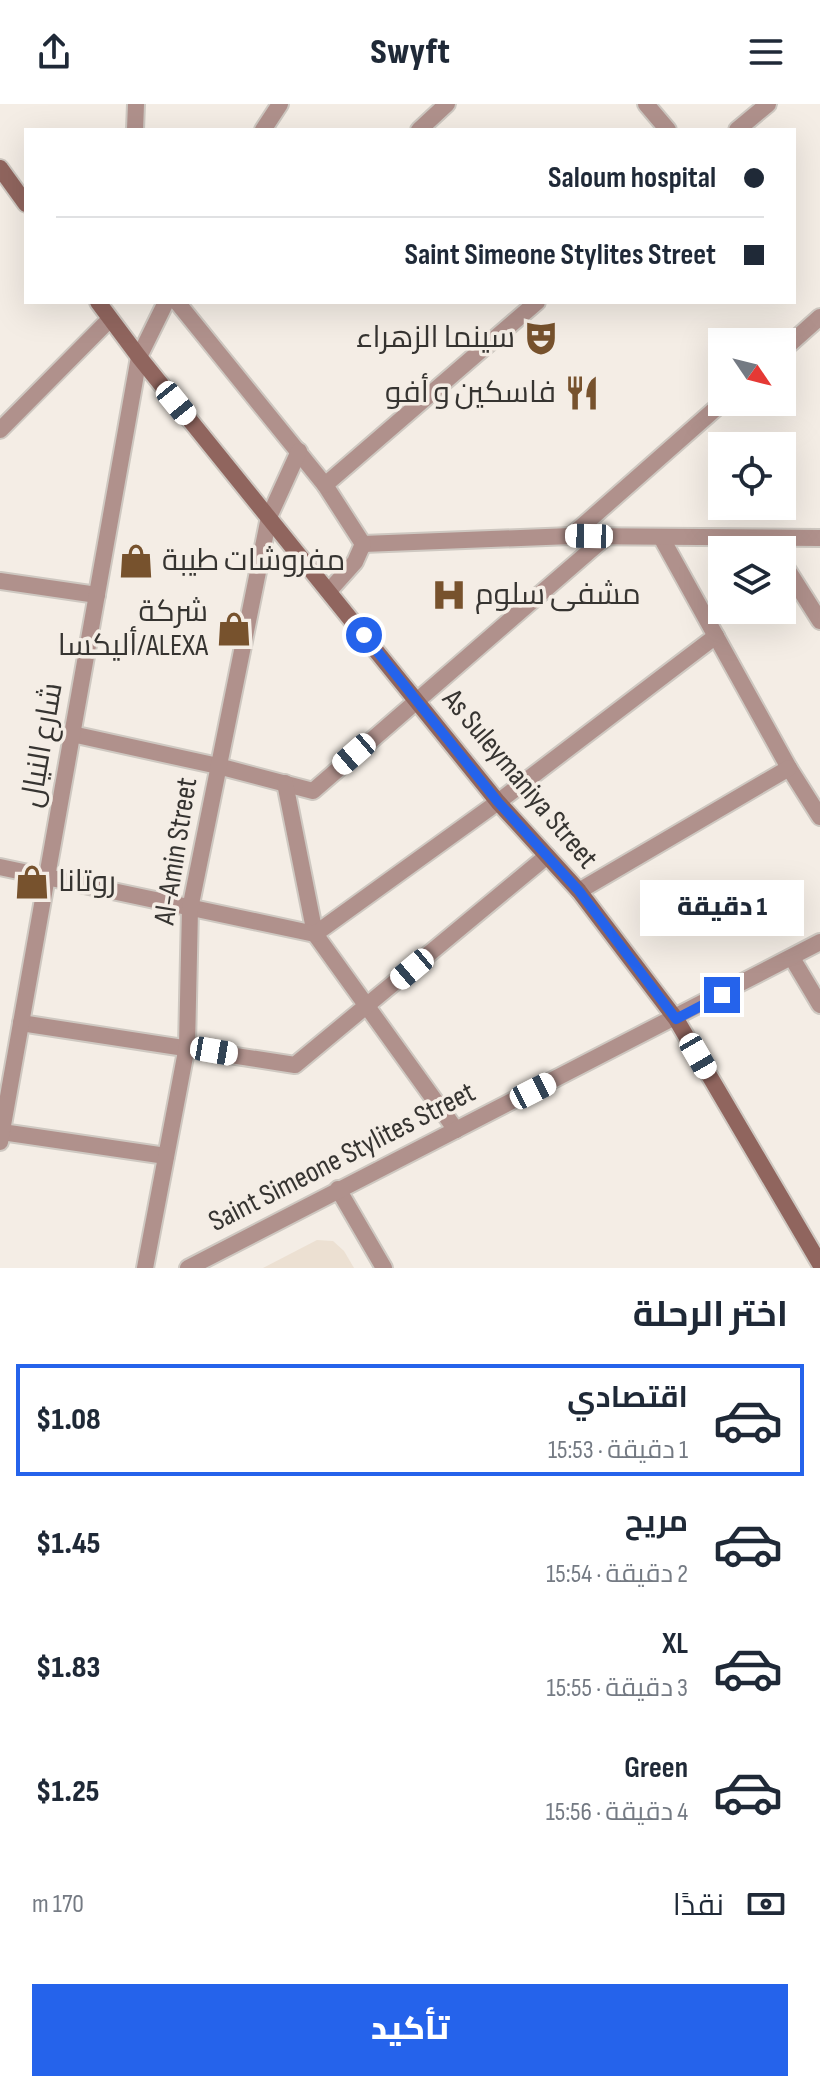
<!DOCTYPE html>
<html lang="ar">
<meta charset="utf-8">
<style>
:root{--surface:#fff;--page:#f6f6f7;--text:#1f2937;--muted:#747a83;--line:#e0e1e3;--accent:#2563eb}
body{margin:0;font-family:"Sofia Sans Condensed",Cairo,sans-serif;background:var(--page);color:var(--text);direction:rtl;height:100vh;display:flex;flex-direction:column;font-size:30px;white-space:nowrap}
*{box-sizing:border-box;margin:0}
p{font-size:26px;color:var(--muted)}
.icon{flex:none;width:44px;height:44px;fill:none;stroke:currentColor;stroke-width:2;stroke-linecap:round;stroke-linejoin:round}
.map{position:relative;height:1164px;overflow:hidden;direction:ltr}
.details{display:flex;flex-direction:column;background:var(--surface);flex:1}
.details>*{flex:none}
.banner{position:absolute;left:24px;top:24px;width:772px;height:176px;border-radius:0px;box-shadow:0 8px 32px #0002;direction:rtl;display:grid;align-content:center;height:176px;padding:0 32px;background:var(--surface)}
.needle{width:52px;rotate:125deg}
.tools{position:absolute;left:708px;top:224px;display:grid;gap:16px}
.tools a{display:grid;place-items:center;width:88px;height:88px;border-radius:0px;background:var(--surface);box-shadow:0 8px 32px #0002;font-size:40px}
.end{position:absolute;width:36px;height:36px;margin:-18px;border:10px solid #2563eb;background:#fff;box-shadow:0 0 0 4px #fff}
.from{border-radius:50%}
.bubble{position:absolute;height:56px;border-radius:0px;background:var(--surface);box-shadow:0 8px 32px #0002;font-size:26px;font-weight:800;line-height:56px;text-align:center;direction:rtl}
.car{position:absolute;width:24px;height:48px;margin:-24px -12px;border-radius:10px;box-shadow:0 0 6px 2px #0007;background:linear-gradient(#fff 24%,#345 0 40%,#fff 0 76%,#345 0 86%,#fff 0)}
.banner b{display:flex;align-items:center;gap:28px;height:76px;font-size:30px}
.banner b+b{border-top:2px solid var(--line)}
.banner i{width:20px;height:20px;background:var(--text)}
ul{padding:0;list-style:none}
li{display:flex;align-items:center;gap:24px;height:112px;margin:0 16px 12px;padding:0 16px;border:4px solid transparent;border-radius:0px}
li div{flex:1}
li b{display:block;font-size:30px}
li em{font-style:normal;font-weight:800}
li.current{border-color:var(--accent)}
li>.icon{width:72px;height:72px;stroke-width:1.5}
h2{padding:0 32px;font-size:36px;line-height:96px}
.pay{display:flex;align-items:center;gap:20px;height:88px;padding:0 32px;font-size:30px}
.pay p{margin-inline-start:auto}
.button{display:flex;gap:16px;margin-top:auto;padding:16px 32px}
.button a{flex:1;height:92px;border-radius:0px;background:var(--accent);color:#fff;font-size:32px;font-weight:800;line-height:92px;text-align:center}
header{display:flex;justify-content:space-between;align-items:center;height:104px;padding:0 32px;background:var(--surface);font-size:36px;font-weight:800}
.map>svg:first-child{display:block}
.built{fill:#ece0d2}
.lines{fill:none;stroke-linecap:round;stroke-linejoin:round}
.street-casing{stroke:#cec8c1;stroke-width:20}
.secondary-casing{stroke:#cec8c1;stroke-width:20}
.street{stroke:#b0918c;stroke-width:16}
.secondary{stroke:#90655e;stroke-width:16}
.route{stroke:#2563eb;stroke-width:10}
.labels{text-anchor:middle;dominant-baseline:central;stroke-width:7;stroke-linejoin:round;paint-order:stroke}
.poi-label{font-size:30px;fill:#363431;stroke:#f4ede5;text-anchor:end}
.street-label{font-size:30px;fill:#363431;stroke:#f4ede5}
</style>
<header><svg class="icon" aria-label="menu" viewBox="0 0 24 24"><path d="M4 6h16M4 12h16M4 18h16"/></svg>Swyft<svg class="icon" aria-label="share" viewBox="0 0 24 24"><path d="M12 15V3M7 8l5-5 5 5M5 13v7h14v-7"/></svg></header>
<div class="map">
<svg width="820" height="1164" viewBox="0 0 820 1164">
<rect width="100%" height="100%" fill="#f4ede5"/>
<polygon class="built" points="317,1136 333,1137 344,1147 354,1164 263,1164"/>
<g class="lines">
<g class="street-casing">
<g id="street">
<polyline points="646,0 668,26"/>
<polyline points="135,26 136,0"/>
<polyline points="263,26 280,0"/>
<polyline points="419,26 447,0"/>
<polyline points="737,26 768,0"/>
<polyline points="177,198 325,381 363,440"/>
<polyline points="782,247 820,213"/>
<polyline points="0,326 110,215"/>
<polyline points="325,381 537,198"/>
<polyline points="571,432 723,298"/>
<polyline points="661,433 789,664 820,713"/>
<polyline points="363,440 571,432 820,434"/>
<polyline points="782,457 820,517"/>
<polyline points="0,477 97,491"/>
<polyline points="329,487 355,458 363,440"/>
<polyline points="72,630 218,662 313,687 607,432"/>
<polyline points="285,679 315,830 456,1026"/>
<polyline points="0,763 315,830 498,698 716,532"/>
<polyline points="579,787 789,664"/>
<polyline points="792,854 820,901"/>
<polyline points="21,919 295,961 547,752"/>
<polyline points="2,1028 166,1052"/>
<polyline points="0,1038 139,253 166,198"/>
<polyline points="338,1085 384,1164"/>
<polyline points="145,1164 187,942 190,805 269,413 299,347"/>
<polyline points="188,1164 820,838"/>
</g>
</g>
<g class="secondary-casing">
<g id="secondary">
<polyline points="0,64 26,100"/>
<polyline points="98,198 139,253 498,698 579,787 676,915 820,1160"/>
</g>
</g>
<use href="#street" class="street"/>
<use href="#secondary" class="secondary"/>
</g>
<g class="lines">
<polyline class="route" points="364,531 498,698 579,787 676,915 722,891"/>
</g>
<defs>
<g id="theatre-bare" transform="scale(2.76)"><path d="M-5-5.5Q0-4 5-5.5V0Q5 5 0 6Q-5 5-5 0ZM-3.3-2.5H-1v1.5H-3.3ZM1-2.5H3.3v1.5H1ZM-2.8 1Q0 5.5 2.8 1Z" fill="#77522d" stroke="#f4ede5" stroke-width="2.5" paint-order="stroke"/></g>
<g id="restaurant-bare" transform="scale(2.76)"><path d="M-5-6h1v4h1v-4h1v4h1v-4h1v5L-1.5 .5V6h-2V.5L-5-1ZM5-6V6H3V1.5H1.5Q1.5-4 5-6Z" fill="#77522d" stroke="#f4ede5" stroke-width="2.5" paint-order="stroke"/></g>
<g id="shop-bare" transform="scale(2.76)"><path d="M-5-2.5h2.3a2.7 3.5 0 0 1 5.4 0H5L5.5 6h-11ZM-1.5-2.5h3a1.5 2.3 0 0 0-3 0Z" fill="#77522d" stroke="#f4ede5" stroke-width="2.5" paint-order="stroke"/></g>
<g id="hospital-bare" transform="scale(2.76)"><path d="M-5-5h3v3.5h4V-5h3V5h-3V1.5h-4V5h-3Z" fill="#77522d" stroke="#f4ede5" stroke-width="2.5" paint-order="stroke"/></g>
</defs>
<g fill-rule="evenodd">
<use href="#theatre-bare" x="541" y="234"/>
<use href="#restaurant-bare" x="582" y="289"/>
<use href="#shop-bare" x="136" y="457"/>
<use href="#hospital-bare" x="449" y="491"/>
<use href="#shop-bare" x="234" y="525"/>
<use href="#shop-bare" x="32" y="778"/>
</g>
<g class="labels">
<g class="poi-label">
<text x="515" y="234">سينما الزهراء</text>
<text x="556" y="289">فاسكين و أفو</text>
<text x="162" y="457" text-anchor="start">مفروشات طيبة</text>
<text x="475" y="491" text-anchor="start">مشفى سلوم</text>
<text x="208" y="508">شركة<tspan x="208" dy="34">أليكسا/ALEXA</tspan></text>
<text x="58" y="778" text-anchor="start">روتانا</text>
</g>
<g class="street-label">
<text transform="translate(42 641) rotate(-80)">شارع النيال</text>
<text transform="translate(520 675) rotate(50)">As Suleymaniya Street</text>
<text transform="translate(176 747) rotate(-81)">Al-Amin Street</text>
<text transform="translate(342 1053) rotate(-27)">Saint Simeone Stylites Street</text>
</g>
</g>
</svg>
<div class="tools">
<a><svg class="needle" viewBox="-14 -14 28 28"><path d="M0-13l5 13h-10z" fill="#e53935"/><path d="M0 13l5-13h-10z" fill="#747a83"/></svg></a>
<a><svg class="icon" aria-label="locate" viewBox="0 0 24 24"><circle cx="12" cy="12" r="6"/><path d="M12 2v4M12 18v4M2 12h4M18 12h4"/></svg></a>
<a><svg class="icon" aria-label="layers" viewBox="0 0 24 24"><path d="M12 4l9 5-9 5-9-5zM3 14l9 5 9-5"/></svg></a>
</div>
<i class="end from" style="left:364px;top:531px"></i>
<i class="end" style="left:722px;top:891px"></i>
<div class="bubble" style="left:640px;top:776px;width:164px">1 دقيقة</div>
<i class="car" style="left:176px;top:299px;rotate:141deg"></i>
<i class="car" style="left:589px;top:432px;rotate:271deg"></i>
<i class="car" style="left:354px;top:650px;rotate:229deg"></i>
<i class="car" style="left:412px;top:865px;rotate:230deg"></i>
<i class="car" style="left:214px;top:947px;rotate:100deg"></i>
<i class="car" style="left:698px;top:952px;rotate:150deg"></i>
<i class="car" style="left:533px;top:987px;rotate:63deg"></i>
<div class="banner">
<b><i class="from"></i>Saloum hospital</b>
<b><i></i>Saint Simeone Stylites Street</b>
</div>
</div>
<section class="details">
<h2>اختر الرحلة</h2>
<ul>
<li class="current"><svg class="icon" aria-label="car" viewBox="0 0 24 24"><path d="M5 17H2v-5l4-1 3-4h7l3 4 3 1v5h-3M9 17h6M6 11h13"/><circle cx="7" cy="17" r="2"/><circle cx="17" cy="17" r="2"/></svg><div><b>اقتصادي</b><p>1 دقيقة · 15:53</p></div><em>$1.08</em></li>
<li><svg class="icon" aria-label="car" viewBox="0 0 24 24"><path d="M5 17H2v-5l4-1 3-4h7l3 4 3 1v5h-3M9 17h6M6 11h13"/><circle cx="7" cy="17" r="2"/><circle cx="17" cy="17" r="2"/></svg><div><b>مريح</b><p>2 دقيقة · 15:54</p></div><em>$1.45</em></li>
<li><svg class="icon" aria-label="car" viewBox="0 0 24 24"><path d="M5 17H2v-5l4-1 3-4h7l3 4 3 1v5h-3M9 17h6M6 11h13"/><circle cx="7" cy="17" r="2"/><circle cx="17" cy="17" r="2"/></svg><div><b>XL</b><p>3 دقيقة · 15:55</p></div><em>$1.83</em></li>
<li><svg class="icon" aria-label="car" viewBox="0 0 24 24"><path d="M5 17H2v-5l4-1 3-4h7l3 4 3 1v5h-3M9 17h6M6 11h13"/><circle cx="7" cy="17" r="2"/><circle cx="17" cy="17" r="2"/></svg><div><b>Green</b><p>4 دقيقة · 15:56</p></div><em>$1.25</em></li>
</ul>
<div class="pay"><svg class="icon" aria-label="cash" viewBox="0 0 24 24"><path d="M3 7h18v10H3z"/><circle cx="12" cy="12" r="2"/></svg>نقدًا<p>170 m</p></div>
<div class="button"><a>تأكيد</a></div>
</section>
